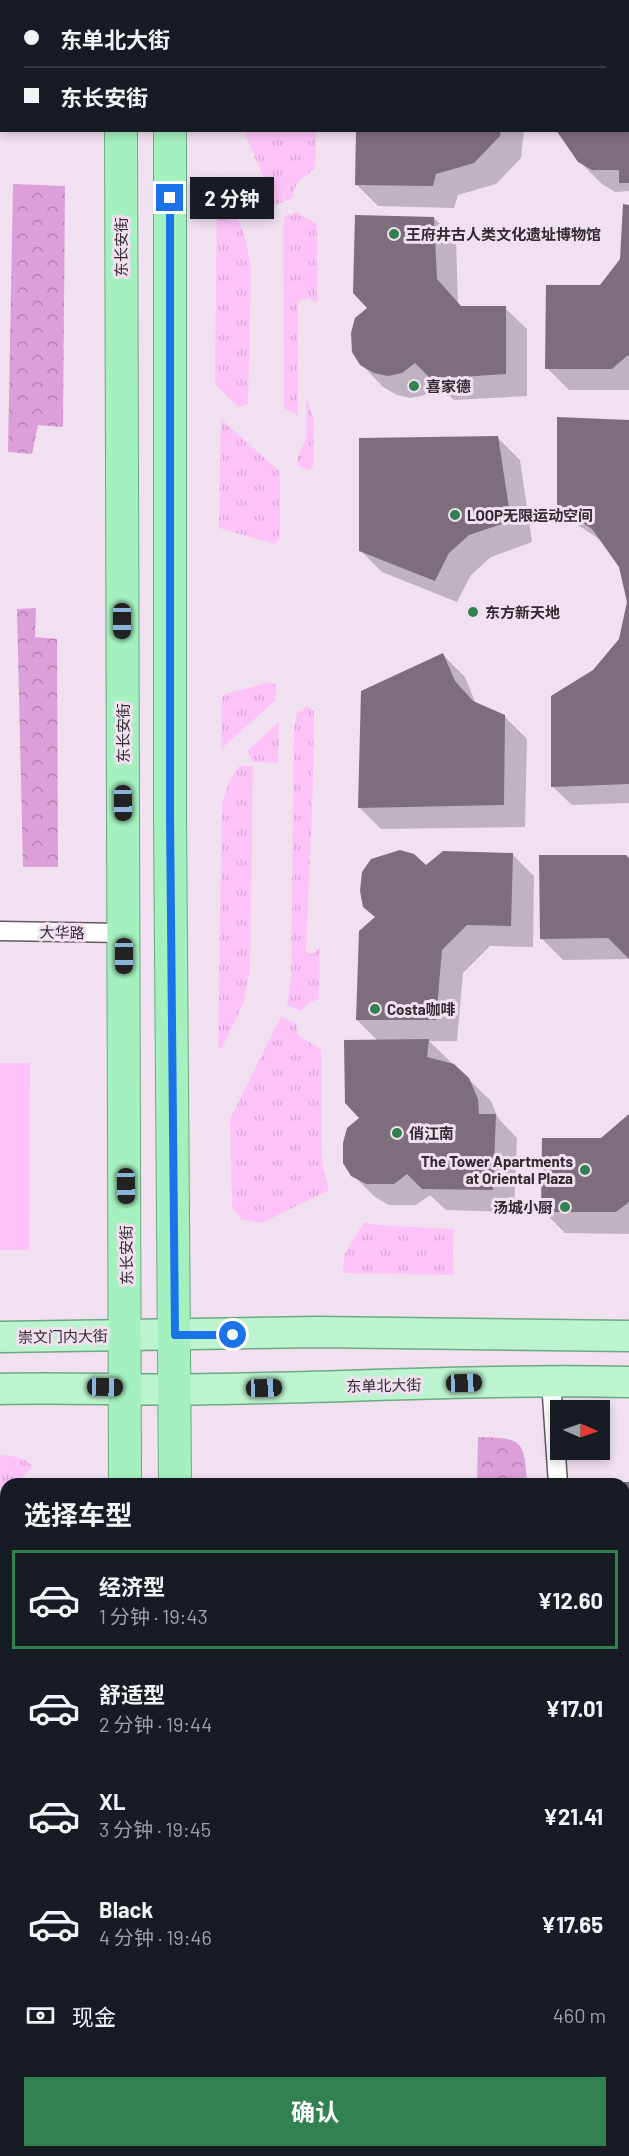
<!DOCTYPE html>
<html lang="zh">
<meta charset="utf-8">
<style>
:root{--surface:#171b24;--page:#20242c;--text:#f1f3f6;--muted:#9ea1a6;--line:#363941;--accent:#328151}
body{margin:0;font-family:Barlow,"Noto Sans SC",sans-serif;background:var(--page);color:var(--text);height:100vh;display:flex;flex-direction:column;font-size:22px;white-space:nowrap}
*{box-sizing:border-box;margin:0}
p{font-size:20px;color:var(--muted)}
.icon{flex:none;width:33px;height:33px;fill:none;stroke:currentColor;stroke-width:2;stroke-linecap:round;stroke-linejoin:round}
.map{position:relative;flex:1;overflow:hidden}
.panel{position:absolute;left:0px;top:1478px;width:630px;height:680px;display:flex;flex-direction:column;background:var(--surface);border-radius:18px 18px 0 0;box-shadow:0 3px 9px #0003}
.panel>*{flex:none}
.banner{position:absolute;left:0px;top:0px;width:630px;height:132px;box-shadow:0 3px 9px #0003;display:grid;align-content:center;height:132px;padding:0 24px;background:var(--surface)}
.needle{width:39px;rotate:92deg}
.fabs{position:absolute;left:550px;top:1400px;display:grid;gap:12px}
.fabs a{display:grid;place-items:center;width:60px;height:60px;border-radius:0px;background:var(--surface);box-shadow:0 3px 9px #0003;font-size:30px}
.end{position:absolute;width:27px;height:27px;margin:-14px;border:8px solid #1a73e8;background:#fff;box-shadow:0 0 0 3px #fff}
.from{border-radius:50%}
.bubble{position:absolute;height:42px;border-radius:0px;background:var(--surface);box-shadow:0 3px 9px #0003;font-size:20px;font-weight:700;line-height:42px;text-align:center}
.car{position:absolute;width:18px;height:36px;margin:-18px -9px;border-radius:8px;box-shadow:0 0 4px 2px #0007;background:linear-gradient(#222 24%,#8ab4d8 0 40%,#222 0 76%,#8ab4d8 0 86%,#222 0)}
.banner b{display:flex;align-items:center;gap:21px;height:57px;font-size:22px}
.banner b+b{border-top:2px solid var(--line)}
.banner i{width:15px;height:15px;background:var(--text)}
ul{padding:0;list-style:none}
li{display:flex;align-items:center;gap:18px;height:99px;margin:0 12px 9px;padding:0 12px;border:3px solid transparent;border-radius:0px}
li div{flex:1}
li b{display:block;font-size:22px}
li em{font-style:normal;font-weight:700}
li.current{border-color:var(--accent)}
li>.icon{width:54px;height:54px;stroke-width:1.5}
h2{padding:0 24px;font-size:27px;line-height:72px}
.pay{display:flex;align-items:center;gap:15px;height:66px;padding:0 24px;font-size:22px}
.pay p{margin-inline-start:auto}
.button{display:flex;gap:12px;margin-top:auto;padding:12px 24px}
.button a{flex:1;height:69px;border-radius:0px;background:var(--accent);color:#fff;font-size:24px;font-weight:700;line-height:69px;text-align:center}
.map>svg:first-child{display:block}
.grass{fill:url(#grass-tufts)}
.forest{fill:url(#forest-crowns)}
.park{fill:#fdc3f9}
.shadow{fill:#0003}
.building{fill:#7d6e7c}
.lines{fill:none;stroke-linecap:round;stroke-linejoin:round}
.minor-casing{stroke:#665764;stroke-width:21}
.primary-casing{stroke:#6da982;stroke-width:33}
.trunk-casing{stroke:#6da982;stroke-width:34}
.minor{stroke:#fff;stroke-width:18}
.primary{stroke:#bbf4ce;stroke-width:30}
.trunk{stroke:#a4f0be;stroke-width:32}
.route{stroke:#1a73e8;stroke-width:8}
.poi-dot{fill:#328151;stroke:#f1e0f0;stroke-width:2}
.labels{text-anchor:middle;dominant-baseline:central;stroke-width:6;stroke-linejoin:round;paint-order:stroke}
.poi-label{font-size:15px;font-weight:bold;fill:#312a30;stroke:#f1e0f0;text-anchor:start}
.street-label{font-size:15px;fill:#312a30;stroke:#f1e0f0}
</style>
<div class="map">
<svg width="629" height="2156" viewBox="0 0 629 2156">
<defs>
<pattern id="grass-tufts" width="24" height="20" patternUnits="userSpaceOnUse" patternTransform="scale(1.5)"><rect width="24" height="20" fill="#fdc3f9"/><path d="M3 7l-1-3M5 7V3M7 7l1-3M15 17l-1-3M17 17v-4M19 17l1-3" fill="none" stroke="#d9a8d6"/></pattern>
<pattern id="forest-crowns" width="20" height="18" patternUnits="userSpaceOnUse" patternTransform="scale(1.5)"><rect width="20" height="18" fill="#dd9fd9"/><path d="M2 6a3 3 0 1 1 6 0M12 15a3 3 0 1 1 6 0" fill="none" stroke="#b482b0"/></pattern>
</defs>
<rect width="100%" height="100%" fill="#f1e0f0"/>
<g class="grass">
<path d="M244 131H316L315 169C303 177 294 182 293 198L275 205Z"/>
<polygon points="217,175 244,233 251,268 248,404 238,407 215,384"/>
<polygon points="296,212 317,224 317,303 308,298 300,300 298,305 298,416 284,408 283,227 285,216"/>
<path d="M306 397 314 419 313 467 308 470 299 466C295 454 303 449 306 438 308 425 306 410 306 397Z"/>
<polygon points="221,419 280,472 280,538 275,544 219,528"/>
<polygon points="270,682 276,685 276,700 221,749 222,698 225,694"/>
<path d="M307 706 314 711C314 792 309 871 306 952L312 955 320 947 319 999 309 1003 301 1011 287 1005 291 979 294 728 297 713Z"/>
<polygon points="279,722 278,763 253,762 247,751"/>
<polygon points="239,766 253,766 250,967 244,1002 222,1048 218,1047 222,803 230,780"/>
<polygon points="281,1016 296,1024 298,1035 321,1050 322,1162 329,1190 262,1223 241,1219 232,1207 230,1119"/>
<polygon points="364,1222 378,1225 453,1229 453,1275 343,1273 344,1255"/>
<polygon points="7,1455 23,1459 33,1466 17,1483 6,1484 6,1488 0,1488 0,1456"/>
<polygon points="6,1525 6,1555 0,1556 0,1527"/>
<polygon points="6,1573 6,1778 0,1778 0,1574"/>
<rect x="0" y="1857" width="6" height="160"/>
</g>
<g class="forest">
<polygon points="13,184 65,186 63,427 38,425 32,454 8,452"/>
<polygon points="36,608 35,637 57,639 58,867 23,867 17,609"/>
<path d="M478 1437C523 1438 524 1440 527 1483H477Z"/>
</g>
<polygon class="park" points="0,1063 30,1063 29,1250 0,1250"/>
<g class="shadow">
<polygon points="0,0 15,0 2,2 2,29"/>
<polygon points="629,18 629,191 615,192 602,184 579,161 558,130 628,130"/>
<polygon points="358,130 524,130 521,158 496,184 458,195 454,208 378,206 356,184"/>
<polygon points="629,206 629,390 569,390 547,368 621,259"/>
<polygon points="434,218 456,240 458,303 463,308 505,308 527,329 527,396 454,400 438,384 425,395 411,398 397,395 383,387 361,364 369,308"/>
<polygon points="629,421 629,803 572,805 552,786 594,671 621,639 628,602 620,567 602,541 578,525 559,505"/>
<polygon points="498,438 520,460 532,542 491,557 471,575 457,602 382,572 360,550"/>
<polygon points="443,655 465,677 476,704 505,717 527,739 525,827 381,829 359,807"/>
<polygon points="400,852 426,867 512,854 534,876 533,947 490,946 463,973 457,1041 429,1041 491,1101 498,1118 517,1138 514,1212 446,1210 430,1195 416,1205 389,1205 375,1197 353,1175 361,1118 378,1041 357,1020 376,918 372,860"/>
<polygon points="629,860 629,959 563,960 541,938"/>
<polygon points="629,1116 629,1234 565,1233 543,1211 602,1140"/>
<polygon points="624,1637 625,1701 629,1701 629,1763 624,1763"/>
<rect x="322" y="2151" width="93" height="5"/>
<rect x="507" y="2151" width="35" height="5"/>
</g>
<g class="building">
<polygon points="356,130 501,130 500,136 474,163 436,174 433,186 355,185"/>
<polygon points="556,130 629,130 629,183 619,183 619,170 592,170 578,162"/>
<polygon points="623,204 629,205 629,357 628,355 612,369 545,369 546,285 600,285 620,259"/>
<polygon points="355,215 434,217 437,279 461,306 506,306 506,374 431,379 415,363 402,373 388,376 374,373 360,365 352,352 351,333 355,318 367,308 353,293"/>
<polygon points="557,417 629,420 629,784 551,787 551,696 593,670 619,639 627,602 619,567 592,529 557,506"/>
<polygon points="498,436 511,521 469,535 449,553 435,581 359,551 359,438"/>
<polygon points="443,653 455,681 473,701 505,715 504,805 358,808 361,691"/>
<polygon points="400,850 414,854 426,865 443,851 513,853 511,926 467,925 442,950 436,1020 356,1020 359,931 375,917 363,907 360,891 362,872 371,859"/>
<polygon points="539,855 626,855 629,858 629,959 608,938 540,939"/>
<polygon points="429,1039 427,1057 454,1064 469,1078 478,1099 479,1114 496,1114 493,1190 422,1189 407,1174 394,1184 366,1184 351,1176 343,1163 343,1143 347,1128 359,1118 345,1103 344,1040"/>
<polygon points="629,1114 629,1202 616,1212 541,1212 542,1138 601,1138"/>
<polygon points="624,1482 629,1482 629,1589 625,1589"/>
<rect x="624" y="1700" width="5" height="54"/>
<rect x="321" y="2151" width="84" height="5"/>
<rect x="505" y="2151" width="29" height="5"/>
</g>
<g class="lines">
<g class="minor-casing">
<g id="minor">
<polyline points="0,931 123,933"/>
<polyline points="551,1381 558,1484"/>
<polyline points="0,2067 6,2067"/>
<polyline points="624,2101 629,2101"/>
<polyline points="562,2151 563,2156"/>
</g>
</g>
<g class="primary-casing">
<g id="primary">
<polyline points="0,1337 317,1332 629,1336"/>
<path d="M0 1389C71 1387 143 1391 214 1389 352 1387 491 1379 629 1382"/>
</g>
</g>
<g class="trunk-casing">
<g id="trunk">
<polyline points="119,0 119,2"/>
<polyline points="171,2 171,0"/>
<polyline points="121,130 125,1484"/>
<polyline points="170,130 170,815 175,1484"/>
<polyline points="117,2156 117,2151"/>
<polyline points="171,2156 171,2151"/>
</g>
</g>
<use href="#minor" class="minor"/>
<use href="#primary" class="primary"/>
<use href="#trunk" class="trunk"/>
</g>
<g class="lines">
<polyline class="route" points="170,198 170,815 175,1335 233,1335"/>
</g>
<g class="poi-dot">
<circle cx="394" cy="234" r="6"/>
<circle cx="414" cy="386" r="6"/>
<circle cx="455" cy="515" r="6"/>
<circle cx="473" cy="612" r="6"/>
<circle cx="375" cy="1009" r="6"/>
<circle cx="397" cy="1133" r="6"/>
<circle cx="585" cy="1170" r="6"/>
<circle cx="565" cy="1207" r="6"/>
</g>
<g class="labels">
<g class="poi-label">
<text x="406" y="234">王府井古人类文化遗址博物馆</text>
<text x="426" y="386">喜家德</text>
<text x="467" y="515">LOOP无限运动空间</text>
<text x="485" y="612">东方新天地</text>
<text x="387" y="1009">Costa咖啡</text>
<text x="409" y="1133">俏江南</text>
<text x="573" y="1161" text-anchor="end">The Tower Apartments<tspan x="573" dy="17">at Oriental Plaza</tspan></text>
<text x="553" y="1207" text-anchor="end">汤城小厨</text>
</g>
<g class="street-label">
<text transform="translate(121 247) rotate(-90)">东长安街</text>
<text transform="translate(123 733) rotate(-90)">东长安街</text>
<text transform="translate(62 932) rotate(1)">大华路</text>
<text transform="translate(126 1255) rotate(-91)">东长安街</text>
<text transform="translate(63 1336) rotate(-1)">崇文门内大街</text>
<text transform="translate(384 1385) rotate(-1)">东单北大街</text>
</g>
</g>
</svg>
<div class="fabs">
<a><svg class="needle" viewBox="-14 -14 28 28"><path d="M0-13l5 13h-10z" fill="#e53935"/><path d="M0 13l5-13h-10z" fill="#9ea1a6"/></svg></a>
</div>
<i class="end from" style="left:233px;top:1335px"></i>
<i class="end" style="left:170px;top:198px"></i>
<div class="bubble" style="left:190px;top:177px;width:84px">2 分钟</div>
<i class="car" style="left:122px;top:621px;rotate:180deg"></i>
<i class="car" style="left:123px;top:803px;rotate:179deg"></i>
<i class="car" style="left:124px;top:956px;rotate:180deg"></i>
<i class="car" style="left:126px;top:1186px;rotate:179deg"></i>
<i class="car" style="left:464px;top:1383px;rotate:88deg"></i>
<i class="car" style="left:105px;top:1387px;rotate:91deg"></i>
<i class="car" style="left:264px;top:1388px;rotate:88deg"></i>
<div class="banner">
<b><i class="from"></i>东单北大街</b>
<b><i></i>东长安街</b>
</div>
<section class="panel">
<h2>选择车型</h2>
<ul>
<li class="current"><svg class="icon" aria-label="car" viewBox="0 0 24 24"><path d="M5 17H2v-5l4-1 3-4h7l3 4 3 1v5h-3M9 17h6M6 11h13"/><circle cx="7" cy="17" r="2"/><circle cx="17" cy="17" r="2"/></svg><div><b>经济型</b><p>1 分钟 · 19:43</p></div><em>¥12.60</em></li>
<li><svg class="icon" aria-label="car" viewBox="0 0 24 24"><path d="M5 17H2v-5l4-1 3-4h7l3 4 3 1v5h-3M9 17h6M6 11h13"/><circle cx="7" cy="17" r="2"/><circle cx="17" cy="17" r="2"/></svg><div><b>舒适型</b><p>2 分钟 · 19:44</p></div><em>¥17.01</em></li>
<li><svg class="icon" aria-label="car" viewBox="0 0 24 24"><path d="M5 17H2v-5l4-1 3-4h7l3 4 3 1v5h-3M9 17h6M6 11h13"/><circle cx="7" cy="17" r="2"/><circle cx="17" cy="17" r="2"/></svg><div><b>XL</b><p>3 分钟 · 19:45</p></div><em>¥21.41</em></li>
<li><svg class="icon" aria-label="car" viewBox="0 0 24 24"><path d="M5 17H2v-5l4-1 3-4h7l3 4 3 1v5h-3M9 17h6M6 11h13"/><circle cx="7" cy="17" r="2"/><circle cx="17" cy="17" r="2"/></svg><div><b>Black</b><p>4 分钟 · 19:46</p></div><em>¥17.65</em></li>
</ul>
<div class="pay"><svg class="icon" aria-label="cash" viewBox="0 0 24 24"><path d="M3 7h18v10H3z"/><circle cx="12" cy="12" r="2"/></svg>现金<p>460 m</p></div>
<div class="button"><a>确认</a></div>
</section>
</div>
